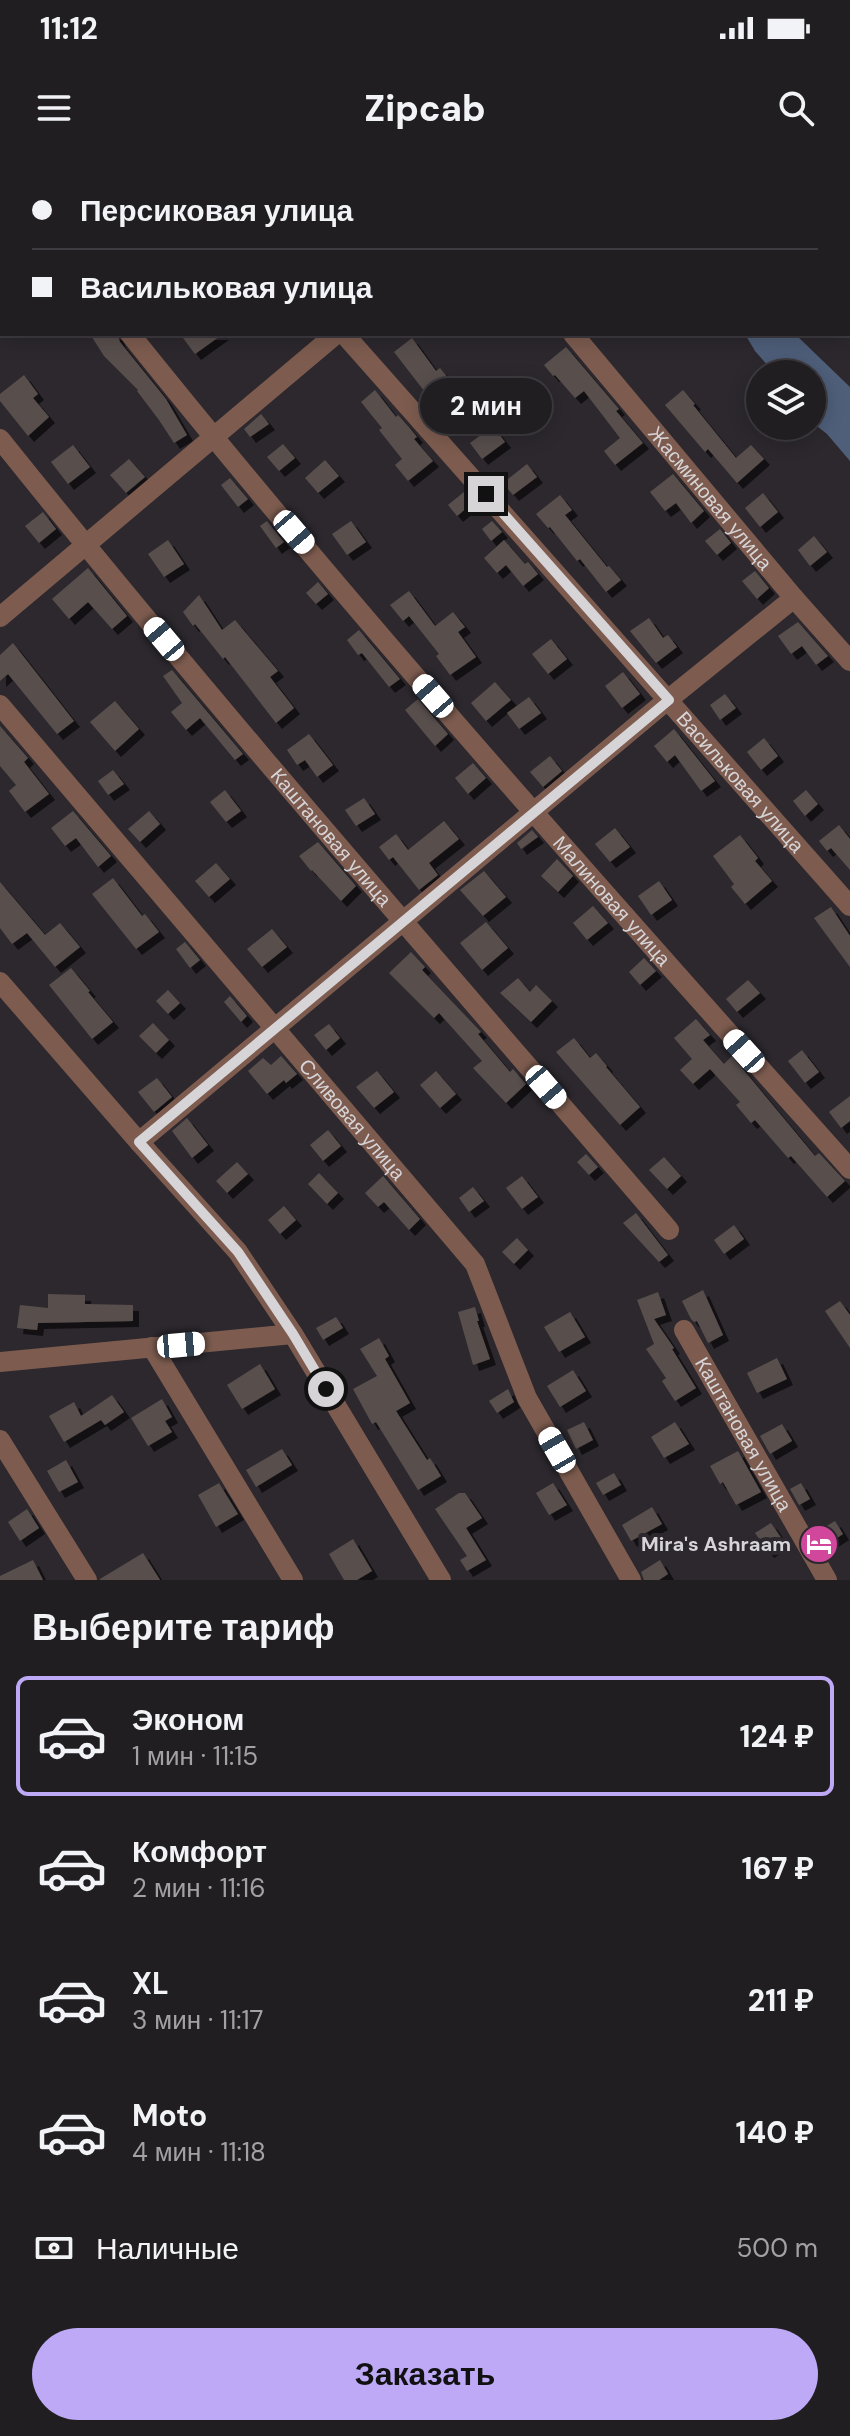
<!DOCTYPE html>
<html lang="ru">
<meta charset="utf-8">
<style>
:root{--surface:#211e22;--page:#29272a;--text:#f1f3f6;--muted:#a2a2a5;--line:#3e3c40;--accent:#bda9f5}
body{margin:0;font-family:"DM Sans",sans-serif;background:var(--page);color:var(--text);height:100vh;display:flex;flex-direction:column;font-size:30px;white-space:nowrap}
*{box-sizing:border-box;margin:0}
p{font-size:26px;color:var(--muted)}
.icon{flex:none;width:44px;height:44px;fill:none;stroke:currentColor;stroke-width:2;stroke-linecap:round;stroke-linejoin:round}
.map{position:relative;height:1420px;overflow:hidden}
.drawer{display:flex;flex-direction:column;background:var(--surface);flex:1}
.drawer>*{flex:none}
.hud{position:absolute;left:0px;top:0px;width:850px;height:176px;box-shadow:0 4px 20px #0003,0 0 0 2px var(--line);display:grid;align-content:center;height:176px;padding:0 32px;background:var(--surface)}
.buttons{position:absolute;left:746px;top:200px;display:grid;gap:16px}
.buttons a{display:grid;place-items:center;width:80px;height:80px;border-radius:50%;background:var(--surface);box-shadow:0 4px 20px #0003,0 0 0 2px var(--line);font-size:40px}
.end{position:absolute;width:36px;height:36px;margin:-18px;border:10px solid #d7d4d8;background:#111;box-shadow:0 0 0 4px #111}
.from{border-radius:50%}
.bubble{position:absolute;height:56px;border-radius:28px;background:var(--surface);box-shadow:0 4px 20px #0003,0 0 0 2px var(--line);font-size:26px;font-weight:800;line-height:56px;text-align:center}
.car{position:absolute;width:24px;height:48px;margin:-24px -12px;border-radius:10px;box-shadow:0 0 6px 2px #0007;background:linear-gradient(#fff 24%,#345 0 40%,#fff 0 76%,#345 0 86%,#fff 0)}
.hud b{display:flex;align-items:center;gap:28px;height:76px;font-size:30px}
.hud b+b{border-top:2px solid var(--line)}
.hud i{width:20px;height:20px;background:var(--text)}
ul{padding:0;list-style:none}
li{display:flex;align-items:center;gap:24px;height:120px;margin:0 16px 12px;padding:0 16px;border:4px solid transparent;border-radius:12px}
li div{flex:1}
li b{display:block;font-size:30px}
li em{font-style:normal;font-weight:800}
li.active{border-color:var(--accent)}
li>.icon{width:72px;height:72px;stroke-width:1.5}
h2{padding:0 32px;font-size:36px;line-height:96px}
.pay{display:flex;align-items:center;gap:20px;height:88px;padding:0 32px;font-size:30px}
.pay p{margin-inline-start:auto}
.action{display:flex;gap:16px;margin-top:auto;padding:16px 32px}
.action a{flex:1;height:92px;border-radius:48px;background:var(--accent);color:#111;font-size:32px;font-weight:800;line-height:92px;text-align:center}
.status{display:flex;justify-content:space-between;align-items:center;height:56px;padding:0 40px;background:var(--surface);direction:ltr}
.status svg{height:22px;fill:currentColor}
header{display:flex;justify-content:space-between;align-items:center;height:104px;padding:0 32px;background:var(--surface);font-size:36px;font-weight:800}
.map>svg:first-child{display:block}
.green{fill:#2c3927}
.water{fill:#4f5f7a}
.building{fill:#584f4d;filter:url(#shadow)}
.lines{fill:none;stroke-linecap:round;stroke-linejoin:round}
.minor{stroke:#7d5c4f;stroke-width:20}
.route{stroke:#d7d4d8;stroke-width:10}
.labels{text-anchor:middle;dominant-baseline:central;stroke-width:8;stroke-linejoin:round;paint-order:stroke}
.street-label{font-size:20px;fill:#d7d4d8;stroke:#2c282e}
.poi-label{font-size:20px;font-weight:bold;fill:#d7d4d8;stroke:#2c282e;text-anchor:end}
</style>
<div class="status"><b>11:12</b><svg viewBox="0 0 49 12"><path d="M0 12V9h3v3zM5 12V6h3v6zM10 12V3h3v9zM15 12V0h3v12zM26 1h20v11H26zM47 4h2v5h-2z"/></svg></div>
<header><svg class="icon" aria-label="menu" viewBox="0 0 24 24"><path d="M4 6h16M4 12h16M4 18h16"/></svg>Zipcab<svg class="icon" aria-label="search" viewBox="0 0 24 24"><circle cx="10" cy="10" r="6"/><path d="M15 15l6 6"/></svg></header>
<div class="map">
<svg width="850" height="1420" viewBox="0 0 850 1420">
<defs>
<filter id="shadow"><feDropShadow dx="6" dy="6" stdDeviation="0" flood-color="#0009"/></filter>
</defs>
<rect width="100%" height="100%" fill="#2c282e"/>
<polygon class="green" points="710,0 850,0 850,66 848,65 848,2 712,2"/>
<polygon class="water" points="745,174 795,174 850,227 850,301 827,274 813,263 812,214 775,214 755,191"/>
<g class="building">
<polygon points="90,174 117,174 120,182 166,239 187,275 174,283 159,260 137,231 138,230 104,196"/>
<polygon points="180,174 223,174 195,194"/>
<polygon points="412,178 436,211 440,208 456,228 435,245 394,192"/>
<polygon points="566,187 619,249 616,251 643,283 615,305 604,291 620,278 584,231 575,238 555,215 553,216 544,205"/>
<polygon points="24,215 38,234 33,238 49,257 28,276 0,241 0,234"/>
<polygon points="375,230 396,257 398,255 408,266 417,277 414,279 433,301 408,321 395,305 402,299 379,270 382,268 361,242"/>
<polygon points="683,230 695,244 693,245 736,298 751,285 764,299 737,323 708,289 705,292 665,245"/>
<polygon points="261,254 269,264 250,277 244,269"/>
<polygon points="493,266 505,282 482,299 470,283"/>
<polygon points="283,284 295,298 279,311 267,297"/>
<polygon points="73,285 90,307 68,324 51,302"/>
<polygon points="129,299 145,317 126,333 110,315"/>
<polygon points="325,300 339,316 318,333 305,318"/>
<polygon points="527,304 537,317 513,335 503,323"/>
<polygon points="673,314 704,351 691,363 676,343 665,351 650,332"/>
<polygon points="230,318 248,339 238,347 221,325"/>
<polygon points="464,332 473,343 457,356 448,345"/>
<polygon points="763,333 778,352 760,367 745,348"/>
<polygon points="560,335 572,350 565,355 607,407 609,406 621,420 606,432 580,399 577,401 550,367 548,368 536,354"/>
<polygon points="43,352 56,369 39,383 25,366"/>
<polygon points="267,361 284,382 276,388 260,366"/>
<polygon points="351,361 366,382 347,395 332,374"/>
<polygon points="492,361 502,372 491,381 482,369"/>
<polygon points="720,369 731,383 717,395 705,381"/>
<polygon points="814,376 827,392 810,406 798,390"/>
<polygon points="168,380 184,404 164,417 148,394"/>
<polygon points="504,380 525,404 528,402 538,414 523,426 506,405 497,413 484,398"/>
<polygon points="88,408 127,456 112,469 88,442 69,459 52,439"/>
<polygon points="755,411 769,428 757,439 742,421"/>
<polygon points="318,422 328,434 316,444 306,433"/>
<polygon points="409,431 435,466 453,452 465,467 458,472 476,497 450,515 436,496 439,494 409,456 403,461 390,445"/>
<polygon points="199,435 222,470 235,460 278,511 270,517 294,548 276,563 225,497 223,499 195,464 193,466 183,452"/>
<polygon points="649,458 663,478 668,475 677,487 656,503 630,471"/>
<polygon points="798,462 828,496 816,505 802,486 791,494 778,476"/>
<polygon points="359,470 400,519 389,527 362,493 358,495 347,480"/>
<polygon points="551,479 567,499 548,514 532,494"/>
<polygon points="13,483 74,561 57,574 8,514 0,521 0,495"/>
<polygon points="172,510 243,594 235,600 200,558 186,570 171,552 182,543 163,516"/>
<polygon points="623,512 640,534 622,548 605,526"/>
<polygon points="495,522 511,540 486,561 471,543"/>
<polygon points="725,534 736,548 720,560 710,545"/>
<polygon points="529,537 541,553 519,569 507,553"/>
<polygon points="418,539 448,574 435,586 405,550"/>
<polygon points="115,541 139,569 115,591 90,562"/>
<polygon points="0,566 28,598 24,602 49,634 25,652 9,631 16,625 0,606"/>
<polygon points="674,569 715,621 701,631 675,595 667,602 654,586"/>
<polygon points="309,574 333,605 317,617 305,600 297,605 287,590"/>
<polygon points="764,578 778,596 761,610 747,592"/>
<polygon points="550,596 562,611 543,627 530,612"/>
<polygon points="473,603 486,618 468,634 455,618"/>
<polygon points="113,610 124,624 108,635 98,621"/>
<polygon points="225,630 241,651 226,662 210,642"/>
<polygon points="806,630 818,644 805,656 793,641"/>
<polygon points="364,638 375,654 356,666 345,650"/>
<polygon points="73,651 111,696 98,707 76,678 65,686 51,668"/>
<polygon points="149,651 160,664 140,682 128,669"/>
<polygon points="444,661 459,679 429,703 438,715 419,730 393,697 389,700 379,687 396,674 408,690"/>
<polygon points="839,665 850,679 850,710 831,688 827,691 819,681"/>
<polygon points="615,668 630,687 610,702 595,684"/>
<polygon points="532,670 538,677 521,689 517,683"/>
<polygon points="740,675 758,698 755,701 772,721 745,744 731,727 734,724 713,696"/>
<polygon points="318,682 356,726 341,741 312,710 311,711 299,696"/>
<polygon points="557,699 573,716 558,732 541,716"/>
<polygon points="216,703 230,719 209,737 195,721"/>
<polygon points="484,711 506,737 483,756 460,730"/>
<polygon points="113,718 142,756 145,754 159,772 136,789 92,734"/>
<polygon points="659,721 672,740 651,755 638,736"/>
<polygon points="0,722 45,775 60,763 80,787 55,807 27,773 12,784 0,768"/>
<polygon points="593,746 608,763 587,780 573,763"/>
<polygon points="831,747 850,776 850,807 814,758"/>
<polygon points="486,762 508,788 482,810 460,783"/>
<polygon points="272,769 287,787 262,807 247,789"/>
<polygon points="185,782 200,800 190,808 176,789"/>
<polygon points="411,792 425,807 422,810 481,872 478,874 510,912 513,909 526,924 506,943 473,908 482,901 439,853 434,858 389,813"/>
<polygon points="644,798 656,811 640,825 629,812"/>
<polygon points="71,808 90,831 88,832 113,862 92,879 49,825"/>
<polygon points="518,818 530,832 536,825 552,841 531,862 500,833"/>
<polygon points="748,820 760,833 737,852 726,839"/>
<polygon points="168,830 180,843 168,854 156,841"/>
<polygon points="230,836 247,856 241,862 224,842"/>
<polygon points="696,859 710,875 703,880 724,904 732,896 815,996 819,993 845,1021 827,1037 791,996 788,998 755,960 751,963 736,945 740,942 710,909 693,924 680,910 692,899 674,878"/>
<polygon points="153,863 169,880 156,893 139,876"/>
<polygon points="329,864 340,878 326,890 314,875"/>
<polygon points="574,878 590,898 596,893 607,906 606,907 640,947 620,965 556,892"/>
<polygon points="802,890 819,912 805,923 788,901"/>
<polygon points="281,896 297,914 286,923 284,920 267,934 248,911 263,898 271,905"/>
<polygon points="377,911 394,932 374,948 356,927"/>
<polygon points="436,911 456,934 440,948 420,925"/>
<polygon points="157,918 172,937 154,952 138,932"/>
<polygon points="850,936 850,961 841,968 829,952"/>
<polygon points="187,958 208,985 192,998 172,971"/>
<polygon points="328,970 341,986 323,1001 310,985"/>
<polygon points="586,994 598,1007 589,1015 577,1002"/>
<polygon points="664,997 681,1016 667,1029 649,1010"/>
<polygon points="237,1002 248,1014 227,1033 216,1021"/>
<polygon points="319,1013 338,1033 327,1044 308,1024"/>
<polygon points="383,1016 420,1059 409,1070 384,1042 378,1047 365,1033"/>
<polygon points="522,1016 538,1037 522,1049 506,1028"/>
<polygon points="473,1027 484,1041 469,1052 459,1038"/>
<polygon points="284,1046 296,1060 280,1074 268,1060"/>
<polygon points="636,1053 668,1095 659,1102 623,1063"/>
<polygon points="734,1065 744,1079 724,1094 714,1080"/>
<polygon points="517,1078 528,1090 514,1104 502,1092"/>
<polygon points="703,1130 723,1175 708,1183 697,1161 694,1162 691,1159 682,1141"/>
<polygon points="658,1132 666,1155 654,1159 674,1188 672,1189 696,1228 675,1241 662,1221 666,1218 646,1189 654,1184 637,1140"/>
<polygon points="48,1134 85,1135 85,1144 133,1145 133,1161 38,1163 37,1170 17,1168 20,1145 48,1148"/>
<polygon points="840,1141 850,1155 850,1188 825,1151"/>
<polygon points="475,1147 479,1161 477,1161 490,1199 473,1205 458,1152"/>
<polygon points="570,1152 585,1177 559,1192 544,1167"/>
<polygon points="336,1157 343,1168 323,1180 316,1168"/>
<polygon points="379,1178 389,1196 385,1199 410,1243 396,1251 427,1300 430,1298 441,1316 418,1330 376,1262 372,1264 353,1229 377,1216 360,1189"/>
<polygon points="777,1198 787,1219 757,1233 747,1213"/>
<polygon points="260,1204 275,1229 242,1249 227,1225"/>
<polygon points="573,1210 586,1231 560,1247 547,1226"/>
<polygon points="508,1229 514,1242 497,1253 489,1241"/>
<polygon points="112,1235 124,1252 105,1265 101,1260 64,1282 49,1256 74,1242 81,1256"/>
<polygon points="162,1239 172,1257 165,1261 172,1272 148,1286 131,1258"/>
<polygon points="584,1262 593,1280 576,1289 567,1270"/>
<polygon points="675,1262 689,1284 664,1298 651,1277"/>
<polygon points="782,1264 792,1281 770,1294 760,1276"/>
<polygon points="282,1289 292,1305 256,1327 246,1310"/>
<polygon points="738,1291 761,1332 736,1345 723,1322 720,1324 710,1306"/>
<polygon points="66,1300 78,1322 59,1332 47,1311"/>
<polygon points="614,1313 621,1325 603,1335 596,1323"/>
<polygon points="219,1323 238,1354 216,1367 198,1335"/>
<polygon points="553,1323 567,1345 549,1355 536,1333"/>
<polygon points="801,1323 810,1339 799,1345 790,1329"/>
<polygon points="459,1333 465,1333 482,1358 466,1368 486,1400 467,1411 460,1400 467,1396 435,1349"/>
<polygon points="652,1347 662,1364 631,1381 622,1365"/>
<polygon points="27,1349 39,1368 20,1381 8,1362"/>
<polygon points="835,1361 843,1374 828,1384 820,1370"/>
<polygon points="771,1363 784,1382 768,1392 755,1373"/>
<polygon points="353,1379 372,1411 357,1420 344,1420 329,1394"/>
<polygon points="143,1393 160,1420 100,1420 100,1419"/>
<polygon points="33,1400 43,1420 0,1420 0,1416"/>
<polygon points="660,1400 668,1414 659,1420 644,1420 641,1412"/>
</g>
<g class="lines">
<g class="minor">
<polyline points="197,0 199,2"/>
<polyline points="429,0 430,2"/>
<polyline points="0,12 2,14"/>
<path id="s1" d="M130 174C360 461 606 735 850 1009"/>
<path id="s2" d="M344 174 850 746"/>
<path id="s3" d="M573 174 794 438 850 501"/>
<path id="s4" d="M0 279C216 549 444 808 669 1070"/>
<polyline points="0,457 336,174"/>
<path id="s5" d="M0 545 475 1104 527 1238 631 1420"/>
<polyline points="0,822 139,982 238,1092 293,1174 441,1420"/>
<polyline points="139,982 659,547 794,438"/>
<path id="s6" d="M684 1170 827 1420"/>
<polyline points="152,1187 293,1420"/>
<polyline points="0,1202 293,1174"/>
<polyline points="0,1280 87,1420"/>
</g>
</g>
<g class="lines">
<polyline class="route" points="326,1229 293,1174 238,1092 139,982 669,540 486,334"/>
</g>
<defs>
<g id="hotel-disc" transform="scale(2)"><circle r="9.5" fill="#d1479c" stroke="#2c282e"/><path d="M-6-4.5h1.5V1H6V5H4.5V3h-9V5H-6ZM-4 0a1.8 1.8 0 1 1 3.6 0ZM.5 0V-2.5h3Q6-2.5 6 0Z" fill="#fff"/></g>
</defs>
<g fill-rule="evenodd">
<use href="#hotel-disc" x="819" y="1384"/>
</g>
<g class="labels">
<g class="street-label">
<text stroke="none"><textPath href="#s3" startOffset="214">Жасминовая улица</textPath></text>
<text stroke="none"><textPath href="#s2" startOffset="598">Васильковая улица</textPath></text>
<text stroke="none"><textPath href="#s4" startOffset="518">Каштановая улица</textPath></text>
<text stroke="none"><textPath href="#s1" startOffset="744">Малиновая улица</textPath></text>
<text stroke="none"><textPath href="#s5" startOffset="544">Сливовая улица</textPath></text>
<text stroke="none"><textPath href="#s6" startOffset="120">Каштановая улица</textPath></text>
</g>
<g class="poi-label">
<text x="791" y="1384">Mira's Ashraam</text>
</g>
</g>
</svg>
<div class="buttons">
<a><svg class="icon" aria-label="layers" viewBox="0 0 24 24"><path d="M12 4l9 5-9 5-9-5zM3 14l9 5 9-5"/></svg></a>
</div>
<i class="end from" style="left:326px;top:1229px"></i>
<i class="end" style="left:486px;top:334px"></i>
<div class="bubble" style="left:420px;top:218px;width:132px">2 мин</div>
<i class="car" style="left:294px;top:372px;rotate:139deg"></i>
<i class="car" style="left:164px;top:479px;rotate:320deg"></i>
<i class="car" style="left:433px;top:536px;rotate:319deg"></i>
<i class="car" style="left:744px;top:891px;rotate:318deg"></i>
<i class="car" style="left:546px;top:927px;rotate:139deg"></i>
<i class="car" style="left:181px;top:1185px;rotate:85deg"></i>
<i class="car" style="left:557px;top:1290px;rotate:330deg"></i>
<div class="hud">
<b><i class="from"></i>Персиковая улица</b>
<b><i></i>Васильковая улица</b>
</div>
</div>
<section class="drawer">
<h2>Выберите тариф</h2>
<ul>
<li class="active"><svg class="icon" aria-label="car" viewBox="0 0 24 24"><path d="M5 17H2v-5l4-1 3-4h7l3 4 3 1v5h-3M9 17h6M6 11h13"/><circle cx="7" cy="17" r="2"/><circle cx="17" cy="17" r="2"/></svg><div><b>Эконом</b><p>1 мин · 11:15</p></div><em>124 ₽</em></li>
<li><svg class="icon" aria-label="car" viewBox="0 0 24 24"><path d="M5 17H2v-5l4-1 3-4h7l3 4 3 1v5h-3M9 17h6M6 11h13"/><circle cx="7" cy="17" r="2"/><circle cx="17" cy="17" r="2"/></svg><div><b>Комфорт</b><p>2 мин · 11:16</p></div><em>167 ₽</em></li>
<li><svg class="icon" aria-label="car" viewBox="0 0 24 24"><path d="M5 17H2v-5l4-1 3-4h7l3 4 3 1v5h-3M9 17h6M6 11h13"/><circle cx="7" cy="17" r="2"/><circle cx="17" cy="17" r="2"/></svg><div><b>XL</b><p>3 мин · 11:17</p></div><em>211 ₽</em></li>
<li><svg class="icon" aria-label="car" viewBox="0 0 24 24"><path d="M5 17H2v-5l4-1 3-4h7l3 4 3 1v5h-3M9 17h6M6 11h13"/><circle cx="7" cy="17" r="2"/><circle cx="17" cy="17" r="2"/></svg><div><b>Moto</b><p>4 мин · 11:18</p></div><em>140 ₽</em></li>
</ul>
<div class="pay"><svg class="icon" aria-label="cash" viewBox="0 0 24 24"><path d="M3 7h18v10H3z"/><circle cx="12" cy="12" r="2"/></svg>Наличные<p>500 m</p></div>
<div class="action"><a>Заказать</a></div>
</section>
